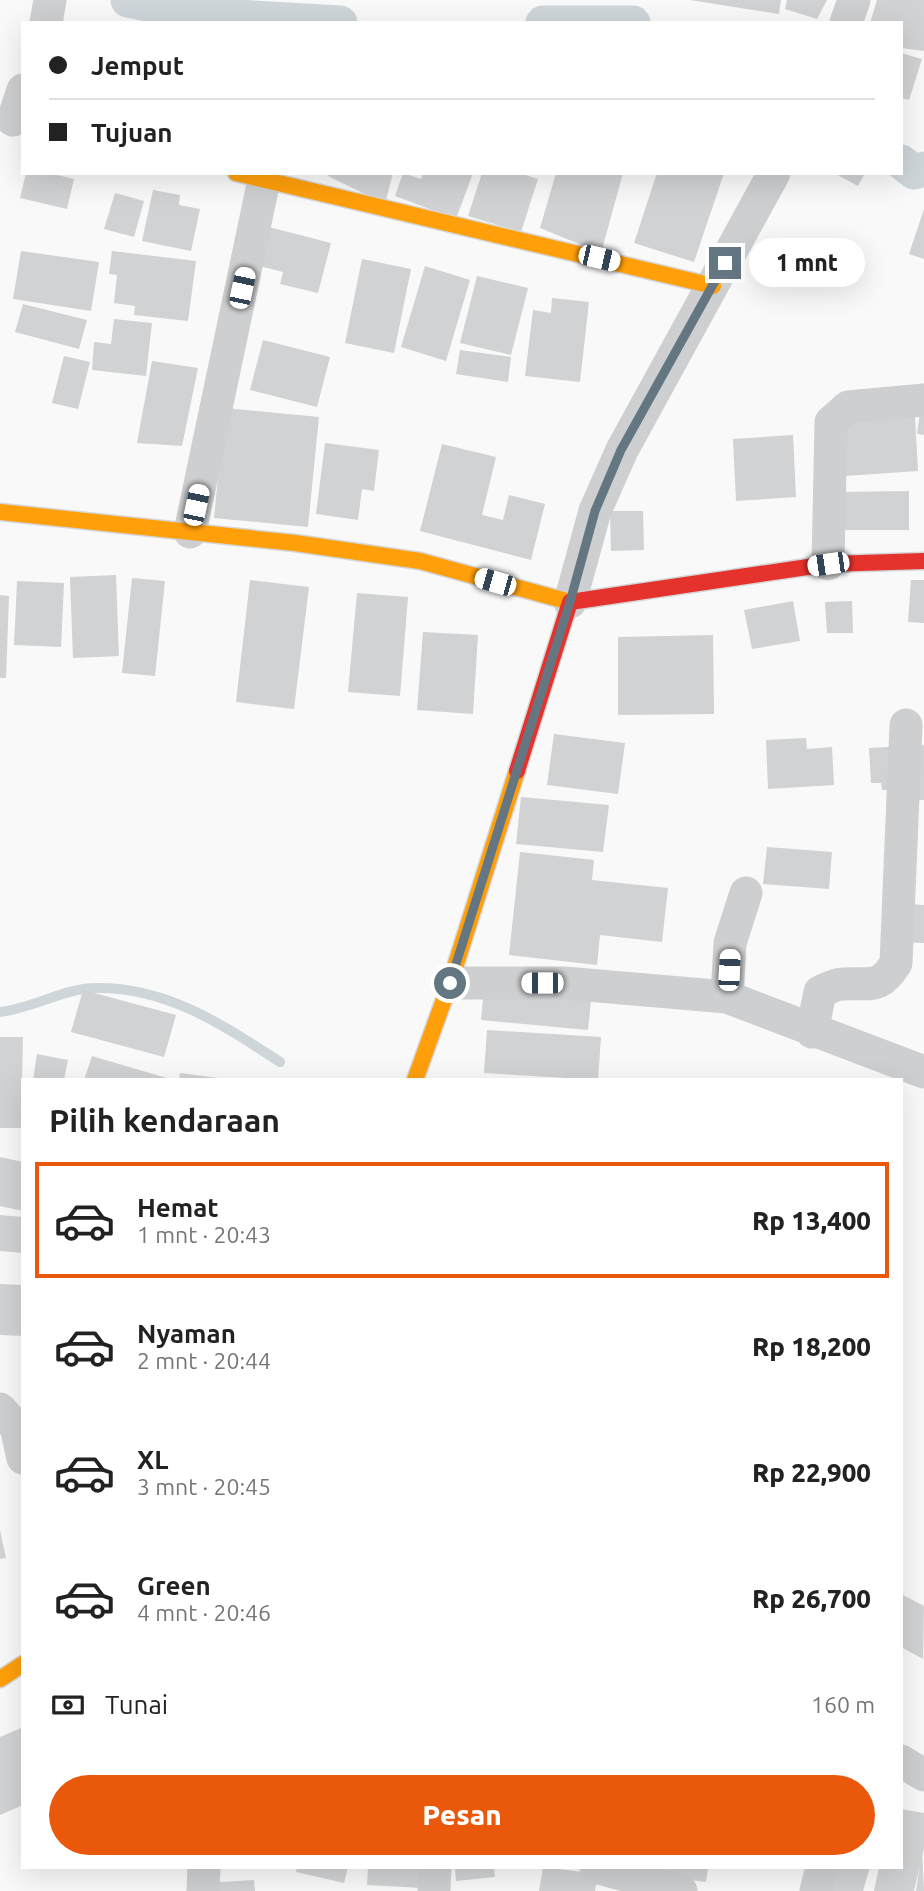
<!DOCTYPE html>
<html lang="id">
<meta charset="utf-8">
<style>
:root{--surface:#fff;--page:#f2f2f2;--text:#222;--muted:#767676;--line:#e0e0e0;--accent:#ea580c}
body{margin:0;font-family:Ubuntu,sans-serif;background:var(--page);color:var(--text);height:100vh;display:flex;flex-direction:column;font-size:26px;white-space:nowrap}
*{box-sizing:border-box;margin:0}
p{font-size:23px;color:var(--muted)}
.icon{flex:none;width:38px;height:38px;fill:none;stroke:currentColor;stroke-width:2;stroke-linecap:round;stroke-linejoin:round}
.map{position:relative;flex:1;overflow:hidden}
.panel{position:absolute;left:21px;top:1078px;width:882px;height:791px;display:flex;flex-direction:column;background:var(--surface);border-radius:0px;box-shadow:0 7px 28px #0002}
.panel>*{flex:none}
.top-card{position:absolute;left:21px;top:21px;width:882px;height:154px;border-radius:0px;box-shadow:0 7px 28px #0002;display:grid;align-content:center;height:154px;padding:0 28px;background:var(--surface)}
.end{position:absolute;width:32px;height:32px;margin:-16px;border:9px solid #657683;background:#fff;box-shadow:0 0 0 4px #fff}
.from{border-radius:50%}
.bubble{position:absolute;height:49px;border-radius:24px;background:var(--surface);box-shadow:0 7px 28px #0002;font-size:23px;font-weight:800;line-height:49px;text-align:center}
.car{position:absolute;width:21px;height:42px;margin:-21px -10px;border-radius:9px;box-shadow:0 0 5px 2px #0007;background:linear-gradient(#fff 24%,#345 0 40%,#fff 0 76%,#345 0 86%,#fff 0)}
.top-card b{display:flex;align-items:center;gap:24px;height:66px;font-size:26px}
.top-card b+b{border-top:2px solid var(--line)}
.top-card i{width:18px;height:18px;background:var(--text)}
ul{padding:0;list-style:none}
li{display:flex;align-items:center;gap:21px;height:116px;margin:0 14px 10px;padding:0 14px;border:4px solid transparent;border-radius:0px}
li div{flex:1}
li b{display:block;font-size:26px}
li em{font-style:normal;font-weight:800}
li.current{border-color:var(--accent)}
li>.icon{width:63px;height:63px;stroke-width:1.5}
h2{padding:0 28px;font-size:32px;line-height:84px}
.pay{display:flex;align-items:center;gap:18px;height:77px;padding:0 28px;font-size:26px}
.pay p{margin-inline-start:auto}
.cta{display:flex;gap:14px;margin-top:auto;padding:14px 28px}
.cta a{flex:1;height:80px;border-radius:42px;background:var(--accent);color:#fff;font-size:28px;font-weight:800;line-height:80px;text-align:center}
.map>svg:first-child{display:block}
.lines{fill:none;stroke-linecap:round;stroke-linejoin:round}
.stream{stroke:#ced6d9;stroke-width:10}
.canal{stroke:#ced6d9;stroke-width:35}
.building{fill:#d0d2d3}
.slow-casing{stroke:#d5d6d7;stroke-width:19}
.jam-casing{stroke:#d5d6d7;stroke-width:19}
.street{stroke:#cecfd0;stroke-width:33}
.slow{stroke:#ff9f0a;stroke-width:16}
.jam{stroke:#e5322d;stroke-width:16}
.route{stroke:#657683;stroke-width:9}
</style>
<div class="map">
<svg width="924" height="1891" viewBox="0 0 924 1891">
<rect width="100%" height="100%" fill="#f9f9f9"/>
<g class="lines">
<path class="stream" d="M0 1012C30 1009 67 988 94 988 166 986 223 1025 280 1062"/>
<g class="canal">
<polyline points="128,0 202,15 340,23"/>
<polyline points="543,23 633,23"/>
<polyline points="901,162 914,172 924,169"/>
</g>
</g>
<g class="building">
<polygon points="690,0 781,0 779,14"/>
<polygon points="787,0 827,0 817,19 785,9"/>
<polygon points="877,0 924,0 924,51 901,48 901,23 870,23"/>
<polygon points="901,53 922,59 909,100 901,98"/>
<polygon points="26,173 49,173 74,179 67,209 20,198"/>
<polygon points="328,173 393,173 385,204 328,176"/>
<polygon points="403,173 421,179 423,173 473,173 456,219 395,196"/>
<polygon points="482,173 519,173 538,179 521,232 468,216"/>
<polygon points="556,173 623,173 601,253 540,228"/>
<polygon points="657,173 724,173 694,262 634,243"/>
<polygon points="834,173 865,173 858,186"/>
<polygon points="153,190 180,195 179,205 200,209 191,251 142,241"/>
<polygon points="115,193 144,201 134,237 104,229"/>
<polygon points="924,209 924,259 909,254"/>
<polygon points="269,227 331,243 318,293 280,284 283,272 259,266"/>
<polygon points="21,251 99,262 91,311 13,299"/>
<polygon points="112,251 196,261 188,321 134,315 135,306 114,303 117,275 109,274"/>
<polygon points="362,259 411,269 394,353 345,343"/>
<polygon points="425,266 470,280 446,361 401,347"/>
<polygon points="477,276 528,288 511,355 460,343"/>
<polygon points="552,298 589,302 580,382 525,376 533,310 551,313"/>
<polygon points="23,304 87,320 79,349 15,332"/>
<polygon points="114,319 152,323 146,376 92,370 94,342 111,344"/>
<polygon points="263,340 330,357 317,407 250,390"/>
<polygon points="460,350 511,357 508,382 456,374"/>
<polygon points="64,356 90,362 78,409 52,403"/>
<polygon points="152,361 198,368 182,446 137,443"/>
<polygon points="921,403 924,403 924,435 917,434"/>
<polygon points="225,408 319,417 308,527 214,518"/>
<polygon points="915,416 918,471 845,476 842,421"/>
<polygon points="793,435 796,497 736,501 733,439"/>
<polygon points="325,443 379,450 374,491 362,489 358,520 316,514"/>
<polygon points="442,444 496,457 482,515 503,520 509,495 545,504 531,560 420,531"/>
<polygon points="909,491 909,530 837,530 837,492"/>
<polygon points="610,511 643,511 644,550 611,551"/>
<polygon points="116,575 119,656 73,658 70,577"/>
<polygon points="132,578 165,581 155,676 122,673"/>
<polygon points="250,580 309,587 294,709 236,702"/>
<polygon points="911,580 924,580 924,623 908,622"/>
<polygon points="17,581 64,583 61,647 14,645"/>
<polygon points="357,593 408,597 400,696 348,692"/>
<polygon points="0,595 9,596 6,678 0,678"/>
<polygon points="793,601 800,641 752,649 744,610"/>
<polygon points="852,601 853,633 827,633 825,602"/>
<polygon points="423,632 478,635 473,714 417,710"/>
<polygon points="713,635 714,714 618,715 618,637"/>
<polygon points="554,734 625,743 618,794 547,785"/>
<polygon points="806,738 807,749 832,747 834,785 768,789 766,740"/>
<polygon points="924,745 924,800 904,801 904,790 882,790 881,783 871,783 869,748"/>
<polygon points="521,797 609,805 603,852 516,844"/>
<polygon points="767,847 832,852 829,889 763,884"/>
<polygon points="520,852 594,860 592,880 668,888 662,942 600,935 597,965 509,955"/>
<polygon points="893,903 924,905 924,943 891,942"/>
<polygon points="485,979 592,990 588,1030 481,1020"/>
<polygon points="83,990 176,1015 164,1057 71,1032"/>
<polygon points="487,1030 601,1037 598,1080 484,1073"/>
<polygon points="0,1037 23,1037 21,1128 0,1128"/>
<polygon points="37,1054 68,1060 64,1080 33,1080"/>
<polygon points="92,1056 170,1079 170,1080 84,1080"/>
<polygon points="180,1073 218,1078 218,1080 179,1080"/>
<polygon points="0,1157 23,1162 23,1211 0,1206"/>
<polygon points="0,1215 23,1217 23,1253 0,1251"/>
<polygon points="0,1284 23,1285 23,1336 0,1335"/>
<polygon points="0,1530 6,1558 0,1559"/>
<polygon points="901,1594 924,1606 923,1659 901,1647"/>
<polygon points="21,1728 23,1805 0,1815 0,1737"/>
<polygon points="901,1809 924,1813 924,1848 914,1891 874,1891 879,1867 901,1867"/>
<polygon points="922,1850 924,1891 916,1891"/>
<polygon points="297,1867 348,1867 344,1883 296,1872"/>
<polygon points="368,1867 425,1867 423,1888 367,1885"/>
<polygon points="455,1867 494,1867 495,1877 456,1881"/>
<polygon points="543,1867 598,1874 595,1891 539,1891"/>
<polygon points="662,1867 708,1867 706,1882 660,1876"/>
<polygon points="827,1867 870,1867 863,1891 821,1891"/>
<polygon points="254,1880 255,1891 205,1891 204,1883"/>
</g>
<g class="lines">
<g class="slow-casing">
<g id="slow">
<polyline points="236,173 713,286"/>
<polyline points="0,512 295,543 420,561 570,602"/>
<polyline points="415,1080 450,983 517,771"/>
<polyline points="0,1679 23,1664"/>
</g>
</g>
<g class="jam-casing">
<polyline id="jam" points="517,771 570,602 828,564 924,561"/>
</g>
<g class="street">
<polyline points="46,23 50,0"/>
<polyline points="846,23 854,0"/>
<polyline points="13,120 23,90"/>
<polyline points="190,532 264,180"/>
<polyline points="828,564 831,422 848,407 924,400"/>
<polyline points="570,602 595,511 622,450 774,173"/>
<polyline points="450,983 564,983 727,997 924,1072"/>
<polyline points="727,997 730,943 746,893"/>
<path d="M812 1032 820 992C827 989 835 984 842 984 870 982 879 991 896 963L906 725"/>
<polyline points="0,1409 16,1427 23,1458"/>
<polyline points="901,1761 924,1775"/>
<polyline points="596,1867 681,1891"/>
<polyline points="203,1891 204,1867"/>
<polyline points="434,1891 435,1867"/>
<polyline points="816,1891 822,1867"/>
</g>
<use href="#slow" class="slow"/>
<use href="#jam" class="jam"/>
</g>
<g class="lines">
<polyline class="route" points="450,983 570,602 595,511 621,450 725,263"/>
</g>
</svg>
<i class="end from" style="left:450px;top:983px"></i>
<i class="end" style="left:725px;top:263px"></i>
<div class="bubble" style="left:749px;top:238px;width:116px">1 mnt</div>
<i class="car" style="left:599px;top:258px;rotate:103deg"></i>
<i class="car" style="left:242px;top:288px;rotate:12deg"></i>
<i class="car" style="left:196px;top:505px;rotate:12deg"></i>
<i class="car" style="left:828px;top:564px;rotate:262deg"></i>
<i class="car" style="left:495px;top:582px;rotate:286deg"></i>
<i class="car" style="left:729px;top:970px;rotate:3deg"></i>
<i class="car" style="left:542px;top:983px;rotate:270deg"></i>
<div class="top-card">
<b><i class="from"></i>Jemput</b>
<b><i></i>Tujuan</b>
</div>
<section class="panel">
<h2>Pilih kendaraan</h2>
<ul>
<li class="current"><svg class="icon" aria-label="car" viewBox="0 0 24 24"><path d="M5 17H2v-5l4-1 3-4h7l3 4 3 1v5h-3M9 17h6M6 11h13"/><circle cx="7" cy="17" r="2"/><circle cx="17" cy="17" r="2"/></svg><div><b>Hemat</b><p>1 mnt · 20:43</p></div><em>Rp 13,400</em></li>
<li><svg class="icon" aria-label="car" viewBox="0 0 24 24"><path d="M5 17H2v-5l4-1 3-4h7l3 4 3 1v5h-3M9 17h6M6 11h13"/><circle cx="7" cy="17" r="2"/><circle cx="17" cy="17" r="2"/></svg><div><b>Nyaman</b><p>2 mnt · 20:44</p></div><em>Rp 18,200</em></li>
<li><svg class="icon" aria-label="car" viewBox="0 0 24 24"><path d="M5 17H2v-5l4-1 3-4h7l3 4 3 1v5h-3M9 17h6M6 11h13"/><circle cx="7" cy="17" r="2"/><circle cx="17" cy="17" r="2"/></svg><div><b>XL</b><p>3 mnt · 20:45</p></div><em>Rp 22,900</em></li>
<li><svg class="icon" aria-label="car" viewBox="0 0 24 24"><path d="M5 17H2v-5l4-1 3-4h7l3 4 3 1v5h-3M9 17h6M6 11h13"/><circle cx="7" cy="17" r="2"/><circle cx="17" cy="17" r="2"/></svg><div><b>Green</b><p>4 mnt · 20:46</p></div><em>Rp 26,700</em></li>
</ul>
<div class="pay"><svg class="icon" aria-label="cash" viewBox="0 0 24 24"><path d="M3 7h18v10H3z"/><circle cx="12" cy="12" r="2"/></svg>Tunai<p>160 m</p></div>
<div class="cta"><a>Pesan</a></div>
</section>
</div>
